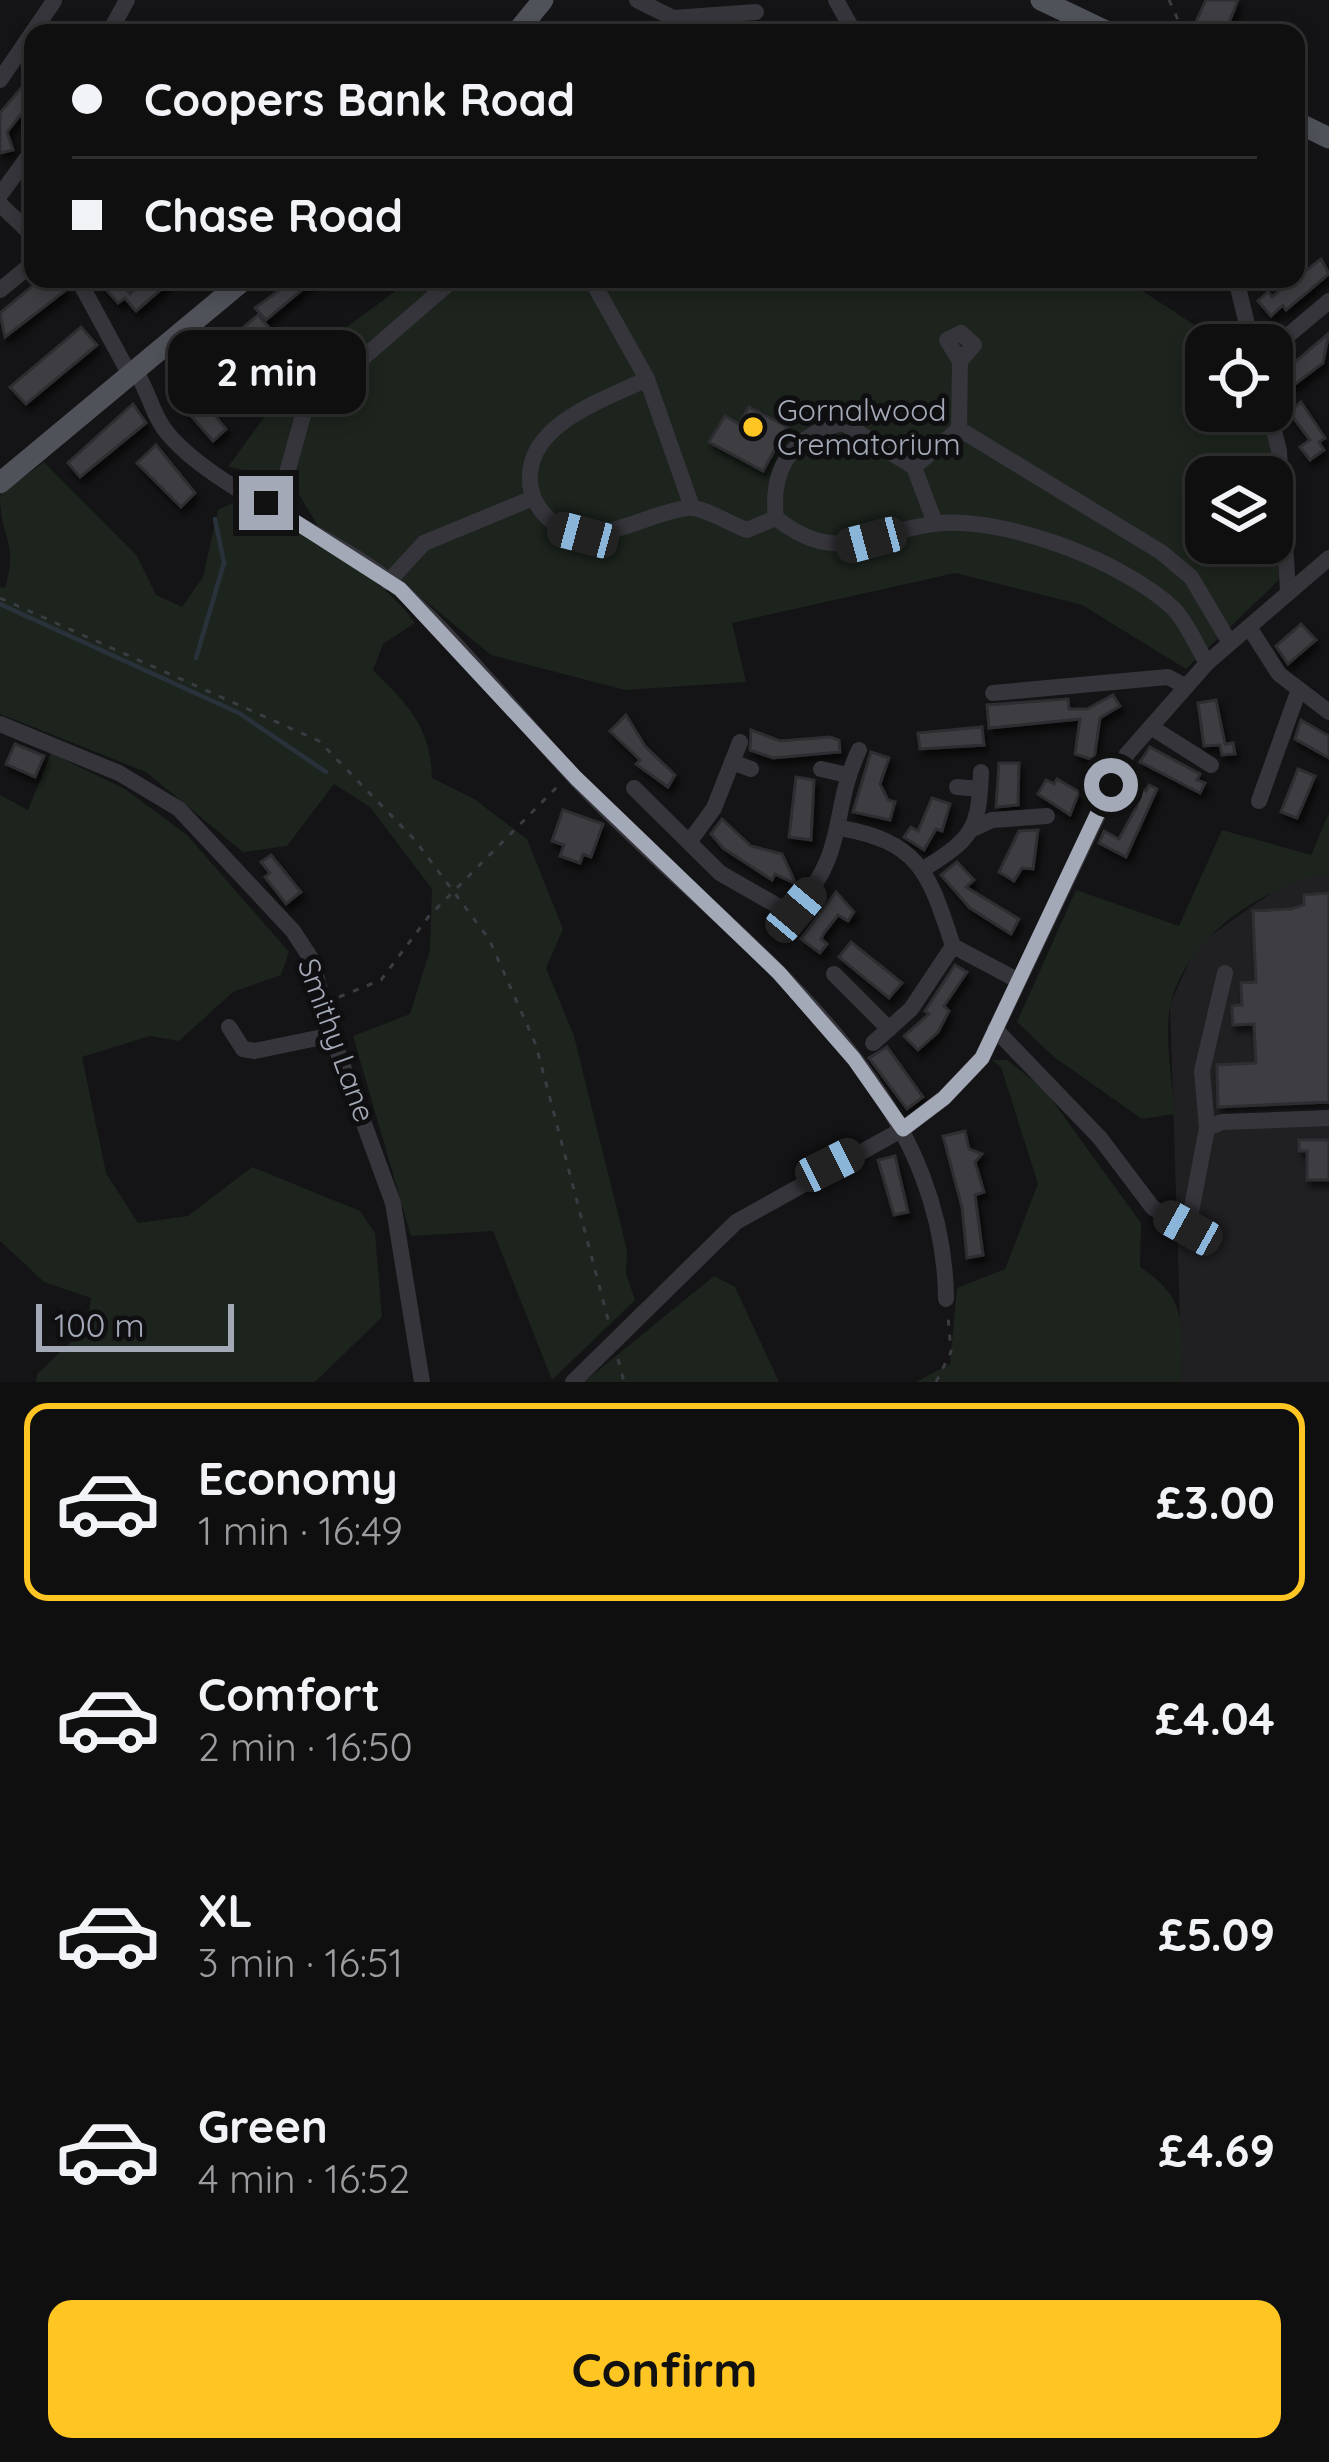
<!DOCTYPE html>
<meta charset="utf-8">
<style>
:root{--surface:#0f0f10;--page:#181819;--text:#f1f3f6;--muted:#9b9c9f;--line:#2f2f30;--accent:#ffc623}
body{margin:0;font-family:Quicksand,sans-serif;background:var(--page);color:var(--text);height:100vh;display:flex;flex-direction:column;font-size:45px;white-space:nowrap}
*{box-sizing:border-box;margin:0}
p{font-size:39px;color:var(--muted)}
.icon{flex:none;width:66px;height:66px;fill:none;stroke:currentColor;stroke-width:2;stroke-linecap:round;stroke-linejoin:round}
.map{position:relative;height:1382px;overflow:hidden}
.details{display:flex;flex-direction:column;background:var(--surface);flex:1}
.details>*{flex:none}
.guide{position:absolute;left:24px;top:24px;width:1281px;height:264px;border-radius:24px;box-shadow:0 6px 18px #0003,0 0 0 3px var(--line);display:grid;align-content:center;height:264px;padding:0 48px;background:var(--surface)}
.controls{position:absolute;left:1185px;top:324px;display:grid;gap:24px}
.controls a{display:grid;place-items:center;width:108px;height:108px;border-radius:24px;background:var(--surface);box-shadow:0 6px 18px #0003,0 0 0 3px var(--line);font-size:60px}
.scale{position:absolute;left:36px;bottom:30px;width:198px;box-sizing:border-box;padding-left:12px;border:6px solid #a4a9b7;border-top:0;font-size:33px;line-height:42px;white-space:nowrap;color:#a4a9b7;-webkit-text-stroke:9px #0f0f11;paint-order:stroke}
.end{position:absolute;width:54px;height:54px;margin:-27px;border:15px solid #a4a9b7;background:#111;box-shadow:0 0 0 6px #111}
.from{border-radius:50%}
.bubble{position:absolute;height:84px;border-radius:24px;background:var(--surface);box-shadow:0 6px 18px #0003,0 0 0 3px var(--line);font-size:39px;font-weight:700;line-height:84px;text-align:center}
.car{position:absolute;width:36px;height:72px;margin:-36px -18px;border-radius:15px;box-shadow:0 0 9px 3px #0007;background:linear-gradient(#222 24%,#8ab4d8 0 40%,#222 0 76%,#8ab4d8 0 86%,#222 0)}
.guide b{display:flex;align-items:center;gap:42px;height:114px;font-size:45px}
.guide b+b{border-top:3px solid var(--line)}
.guide i{width:30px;height:30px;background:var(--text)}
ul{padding:21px 0 0;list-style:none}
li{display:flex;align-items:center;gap:36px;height:198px;margin:0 24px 18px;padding:0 24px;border:6px solid transparent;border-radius:24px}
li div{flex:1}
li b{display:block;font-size:45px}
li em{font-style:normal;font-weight:700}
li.on{border-color:var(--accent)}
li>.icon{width:108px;height:108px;stroke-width:1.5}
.action{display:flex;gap:24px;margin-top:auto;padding:24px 48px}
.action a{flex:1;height:138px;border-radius:24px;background:var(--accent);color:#111;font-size:48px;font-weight:700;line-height:138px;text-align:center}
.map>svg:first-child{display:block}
.built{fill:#202023}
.green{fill:#1c241d;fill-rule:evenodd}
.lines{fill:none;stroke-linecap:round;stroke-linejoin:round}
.stream{stroke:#29323b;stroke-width:4.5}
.building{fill:#3e3e43;stroke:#2e2e32;stroke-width:3;filter:url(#shadow)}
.path{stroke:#3a3c42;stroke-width:3;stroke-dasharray:6 9;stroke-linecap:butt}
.minor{stroke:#35353b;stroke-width:16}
.major{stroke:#50525a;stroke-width:21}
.route{stroke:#a4a9b7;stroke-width:15}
.poi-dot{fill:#ffc623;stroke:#0f0f11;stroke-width:4.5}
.labels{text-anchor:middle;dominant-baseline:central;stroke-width:10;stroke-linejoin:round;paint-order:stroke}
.poi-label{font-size:30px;fill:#a4a9b7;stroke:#0f0f11;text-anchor:start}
.street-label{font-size:30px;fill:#a4a9b7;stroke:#0f0f11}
</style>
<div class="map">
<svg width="1329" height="1382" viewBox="0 0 1329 1382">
<defs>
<filter id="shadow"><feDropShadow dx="3.5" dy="6" stdDeviation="3" flood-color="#0009"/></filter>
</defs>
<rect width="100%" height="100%" fill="#141416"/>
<polygon class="built" points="1329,873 1329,1382 1182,1382 1170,1004 1197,945 1288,881"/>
<g class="green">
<path d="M412 279H1124L1193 324 1213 345H1206V411H1260L1272 456 1279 580 1186 669 1082 605 955 573 732 623 746 682 625 690 491 655 378 562 318 526 297 491 270 475 228 467 310 354ZM1206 477H1272V543H1206Z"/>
<path d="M44 462 137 556 156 595 182 607 203 577 218 510 236 501C292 524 381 573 415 623L383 644 373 670C408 704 431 728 432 778L474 799 527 839 563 929 546 968 574 1036 627 1250 626 1274 635 1300 552 1380 493 1231 411 1236 353 1036 410 1014 430 950 432 889 370 807 334 784 287 846 243 852 146 772 0 714V587L5 588C19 540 0 540 0 495Z"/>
<polygon points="51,753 125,789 187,835 289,952 281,975 233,992 179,1041 150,1036 82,1057 106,1173 138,1223 188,1216 252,1167 360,1211 375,1233 382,1317 315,1382 36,1382 37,1374 87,1327 91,1298 44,1282 0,1241 0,795 28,810"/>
<path d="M1329 813V873C1264 886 1189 934 1171 1002 1163 1034 1173 1080 1174 1114L1142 1119 1054 1057 1017 1022 1076 890 1179 926 1222 830 1311 855Z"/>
<path d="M992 1060H1007L1044 1089 1141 1223 1140 1267C1191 1301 1180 1325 1182 1382H916L950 1364 957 1288 1005 1269 1038 1184 1001 1067Z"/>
<polygon points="714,1276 735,1287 779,1382 584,1382"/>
</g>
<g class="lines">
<g class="stream">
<polyline points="0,604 239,713 326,772"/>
<polyline points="196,658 224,563 215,519"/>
</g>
</g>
<g class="building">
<polygon points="1206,0 1238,0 1229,23 1254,33 1223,33 1196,22"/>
<polygon points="33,74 33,99 7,132 13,150 0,153 0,113"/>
<polygon points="1321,259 1329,274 1286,310 1283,305 1271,316 1258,301 1268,292 1272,297"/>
<polygon points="41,279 57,279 66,290 5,337 0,313"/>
<polygon points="97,279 117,279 130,294 146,279 173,279 136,311 125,298 118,303"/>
<polygon points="295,279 315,279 266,320 255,308"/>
<polygon points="258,315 278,338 270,344 264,337 253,340 195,391 226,429 213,441 173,395 177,391 173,386"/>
<polygon points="81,327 97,345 26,404 10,387"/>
<polygon points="1329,333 1323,363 1290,388 1280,375"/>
<polygon points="1301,402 1325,438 1319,442 1324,450 1310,460 1300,447 1310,440 1289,412"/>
<polygon points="133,404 146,423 80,477 68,463"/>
<polygon points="749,407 787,427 763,471 709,442 725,416 739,424"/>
<polygon points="156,445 195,493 181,507 137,463"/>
<polygon points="1301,624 1316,640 1288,664 1276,646"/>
<polygon points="1113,695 1120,706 1100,718 1094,760 1075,754 1080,719 989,728 987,705 1068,699 1069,709 1087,709"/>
<polygon points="1216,700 1225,744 1233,743 1235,754 1222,755 1220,745 1204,746 1198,703"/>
<polygon points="626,715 645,746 675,775 668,787 636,764 640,760 610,731"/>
<polygon points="1301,720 1329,736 1329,758 1295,739"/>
<polygon points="982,727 984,745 920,749 918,733"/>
<polygon points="751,730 780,741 830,737 839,740 840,752 773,758 750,750"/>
<polygon points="15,744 44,756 35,777 6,764"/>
<polygon points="1150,747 1200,774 1197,780 1205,783 1200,793 1140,762"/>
<polygon points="871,752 889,758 880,784 888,800 895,802 890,820 853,812"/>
<polygon points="999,763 1019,763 1018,805 996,807"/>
<polygon points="1298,769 1315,776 1297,818 1281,812"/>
<polygon points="796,777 814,780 811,840 789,837"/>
<polygon points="1057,779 1079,792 1070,815 1038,794 1046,780 1054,784"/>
<polygon points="1149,785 1157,789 1126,857 1099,843 1104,831 1119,839 1137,806 1130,802 1138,787 1146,791"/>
<polygon points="932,798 950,804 942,831 936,829 924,850 904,837 911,827 918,831"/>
<polygon points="563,810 603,824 591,857 583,854 580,863 560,856 564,845 552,841"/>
<polygon points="722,819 751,846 782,854 796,884 775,874 772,880 723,848 711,834"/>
<polygon points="1038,830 1033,869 1022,868 1014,881 999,872 1019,831"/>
<polygon points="271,855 301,892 286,904 265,877 270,873 261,862"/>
<polygon points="957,862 974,880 966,887 1019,919 1011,934 970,908 941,875"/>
<polygon points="836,892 854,912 848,921 838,915 824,933 821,939 827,944 820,953 801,939"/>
<polygon points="1329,893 1329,1102 1218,1107 1217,1065 1256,1063 1254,1024 1233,1025 1232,1006 1242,1005 1241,983 1256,982 1253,911 1291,909 1304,905 1304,895"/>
<polygon points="851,942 902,983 889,998 839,957"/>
<polygon points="955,965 967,972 944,1006 949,1011 938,1032 918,1050 904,1036 929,1014 925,1011"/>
<polygon points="887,1047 923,1097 907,1109 869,1058"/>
<polygon points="965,1131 969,1149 982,1154 975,1162 984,1192 975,1195 983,1255 967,1258 962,1207 943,1136"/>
<polygon points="1299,1140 1329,1140 1329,1180 1307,1180 1307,1151 1299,1151"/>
<polygon points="895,1156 908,1212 894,1215 878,1160"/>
</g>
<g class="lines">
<g class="path">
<polyline points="1169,0 1184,33"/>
<polyline points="0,598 319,741 414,839 489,939 536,1045 610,1327"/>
<polyline points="339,997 381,980 429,916 562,782"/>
<polyline points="618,1359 624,1382"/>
<polyline points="936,1382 951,1352 948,1316"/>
</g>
<g class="minor">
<polyline points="637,0 673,18 756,12"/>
<polyline points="836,0 851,27"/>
<polyline points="109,33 127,0"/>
<polyline points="0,80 54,1"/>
<polyline points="0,195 33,150"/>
<polyline points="0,204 33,236"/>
<polyline points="78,279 130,375"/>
<polyline points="591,279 647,379"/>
<polyline points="1236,279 1252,345"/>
<polyline points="0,290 33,263"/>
<polyline points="1272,349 1329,301"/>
<path d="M135 371C149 390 152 416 169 435 222 496 341 536 403 592 466 650 519 718 577 780 719 931 944 1069 946 1299"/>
<polyline points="1269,411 1279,451 1288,591"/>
<polyline points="959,429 1161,552 1191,577 1230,643"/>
<polyline points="914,467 959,429 960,361 947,340 961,333 974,345 960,361"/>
<polyline points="266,503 287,473 305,408 454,279"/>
<path d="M692 507 647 379C606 399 533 422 530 474 529 490 535 505 546 516 587 557 640 514 687 508 702 506 730 524 747 530L776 518"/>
<path d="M935 523 914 467 843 423C793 435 770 468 776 518 837 566 867 533 933 524 1000 514 1123 561 1173 608 1187 622 1197 647 1207 663"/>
<polyline points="388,582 424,543 533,498"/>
<polyline points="1249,627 1279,674 1329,712"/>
<polyline points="993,693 1168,677 1185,686"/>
<polyline points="0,724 119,773 179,809 293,931 312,960 333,1039 393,1203 422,1382"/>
<polyline points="1151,727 1211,765"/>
<polyline points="732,762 751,769"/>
<polyline points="821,769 847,775"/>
<polyline points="957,787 980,789"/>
<path d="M634 788 720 873 788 912 796 910C850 846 829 815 859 750"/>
<polyline points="1259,801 1298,692"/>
<path d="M840 828C921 842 929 874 953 946L1017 980"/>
<polyline points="975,828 992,820 1047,816"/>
<polyline points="690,841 714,808 740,742"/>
<path d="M925 868C973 838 979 829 981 772"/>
<polyline points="834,974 889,1029"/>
<polyline points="229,1027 243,1049 255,1051 332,1035"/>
<polyline points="995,1029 1100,1138 1153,1208 1196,1232"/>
<polyline points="873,1043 911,1009 953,946"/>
<polyline points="1207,1128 1202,1071 1225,973"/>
<polyline points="1188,1228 1207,1128 1222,1122 1329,1118"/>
<polyline points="573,1382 736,1222 903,1129 944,1098 982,1058 1127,754 1207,663 1329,558"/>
</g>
<g class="major">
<polyline points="1041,0 1110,33"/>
<polyline points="516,33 543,0"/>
<polyline points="1296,122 1329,138"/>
<polyline points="0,483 245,279"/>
</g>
</g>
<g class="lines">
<polyline class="route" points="266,503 400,589 576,778 779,973 854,1059 903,1129 944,1098 982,1058 1111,785"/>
</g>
<circle class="poi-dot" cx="753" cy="427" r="12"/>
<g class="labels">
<g class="poi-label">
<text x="777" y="410">Gornalwood<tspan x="777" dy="34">Crematorium</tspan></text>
</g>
<g class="street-label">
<text transform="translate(337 1040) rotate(70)">Smithy Lane</text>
</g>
</g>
</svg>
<div class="controls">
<a><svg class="icon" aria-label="locate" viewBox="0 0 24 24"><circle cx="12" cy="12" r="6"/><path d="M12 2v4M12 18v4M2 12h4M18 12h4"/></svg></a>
<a><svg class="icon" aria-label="layers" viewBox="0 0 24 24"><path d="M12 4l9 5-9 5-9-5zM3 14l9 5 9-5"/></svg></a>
</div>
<div class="scale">100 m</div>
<i class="end from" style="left:1111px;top:785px"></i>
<i class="end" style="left:266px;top:503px"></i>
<div class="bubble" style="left:168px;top:330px;width:198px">2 min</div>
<i class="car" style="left:583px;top:535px;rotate:285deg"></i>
<i class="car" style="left:871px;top:540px;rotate:255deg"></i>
<i class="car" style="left:796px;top:910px;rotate:40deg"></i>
<i class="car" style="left:830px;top:1165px;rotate:63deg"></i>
<i class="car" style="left:1188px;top:1228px;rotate:299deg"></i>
<div class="guide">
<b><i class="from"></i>Coopers Bank Road</b>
<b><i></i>Chase Road</b>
</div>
</div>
<section class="details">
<ul>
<li class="on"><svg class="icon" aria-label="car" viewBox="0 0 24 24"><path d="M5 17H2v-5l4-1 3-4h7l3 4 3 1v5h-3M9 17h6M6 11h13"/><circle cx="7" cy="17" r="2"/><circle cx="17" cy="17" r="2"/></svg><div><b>Economy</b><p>1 min · 16:49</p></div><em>£3.00</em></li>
<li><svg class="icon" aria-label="car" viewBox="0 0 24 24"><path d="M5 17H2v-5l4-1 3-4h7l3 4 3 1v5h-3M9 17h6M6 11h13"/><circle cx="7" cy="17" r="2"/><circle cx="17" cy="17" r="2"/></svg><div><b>Comfort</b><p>2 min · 16:50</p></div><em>£4.04</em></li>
<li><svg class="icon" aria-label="car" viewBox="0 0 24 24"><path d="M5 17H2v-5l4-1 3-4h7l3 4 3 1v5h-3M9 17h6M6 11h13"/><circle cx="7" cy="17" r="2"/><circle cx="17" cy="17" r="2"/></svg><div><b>XL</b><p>3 min · 16:51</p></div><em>£5.09</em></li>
<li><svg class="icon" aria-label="car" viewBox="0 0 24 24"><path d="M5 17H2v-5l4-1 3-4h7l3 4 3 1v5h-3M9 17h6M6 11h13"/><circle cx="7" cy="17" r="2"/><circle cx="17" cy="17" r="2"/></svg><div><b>Green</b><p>4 min · 16:52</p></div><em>£4.69</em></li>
</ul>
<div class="action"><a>Confirm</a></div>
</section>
